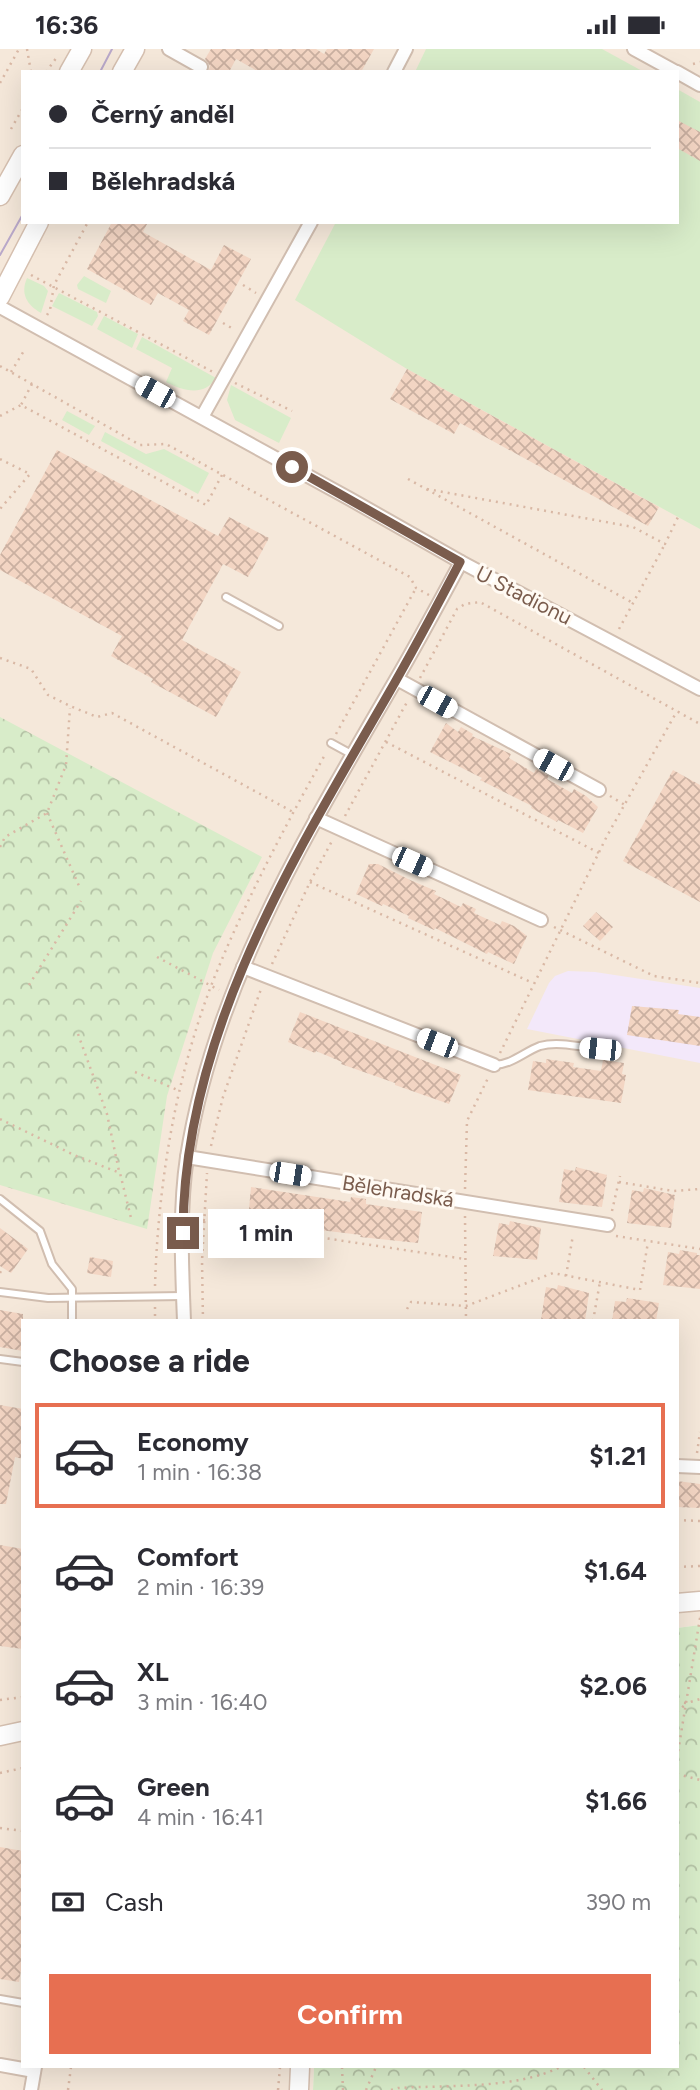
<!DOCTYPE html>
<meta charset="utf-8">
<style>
:root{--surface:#fff;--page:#f2f2f3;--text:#2b2b33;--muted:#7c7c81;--line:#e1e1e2;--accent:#e76f51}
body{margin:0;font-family:Figtree,sans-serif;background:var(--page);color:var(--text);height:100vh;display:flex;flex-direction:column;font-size:26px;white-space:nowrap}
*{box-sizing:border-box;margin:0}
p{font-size:23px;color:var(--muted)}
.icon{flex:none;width:38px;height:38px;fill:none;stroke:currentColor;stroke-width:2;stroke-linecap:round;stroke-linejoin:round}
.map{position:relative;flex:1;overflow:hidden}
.drawer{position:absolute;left:21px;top:1270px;width:658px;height:749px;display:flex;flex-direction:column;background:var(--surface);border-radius:0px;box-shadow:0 7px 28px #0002}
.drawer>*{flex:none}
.banner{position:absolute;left:21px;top:21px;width:658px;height:154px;border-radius:0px;box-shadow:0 7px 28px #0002;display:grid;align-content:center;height:154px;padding:0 28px;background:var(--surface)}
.end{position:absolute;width:32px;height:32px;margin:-16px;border:9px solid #7a5c4d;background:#fff;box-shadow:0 0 0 4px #fff}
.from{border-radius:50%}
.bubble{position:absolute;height:49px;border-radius:0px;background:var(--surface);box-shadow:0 7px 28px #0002;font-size:23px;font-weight:700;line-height:49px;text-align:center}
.car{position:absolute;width:21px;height:42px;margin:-21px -10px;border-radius:9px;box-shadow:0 0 5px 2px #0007;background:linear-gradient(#fff 24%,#345 0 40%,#fff 0 76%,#345 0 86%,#fff 0)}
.banner b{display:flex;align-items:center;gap:24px;height:66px;font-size:26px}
.banner b+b{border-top:2px solid var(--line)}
.banner i{width:18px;height:18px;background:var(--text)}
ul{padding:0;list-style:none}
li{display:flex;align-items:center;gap:21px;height:105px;margin:0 14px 10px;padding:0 14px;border:4px solid transparent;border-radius:0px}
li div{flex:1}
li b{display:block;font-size:26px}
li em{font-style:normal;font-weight:700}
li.active{border-color:var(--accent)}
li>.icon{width:63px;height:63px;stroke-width:1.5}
h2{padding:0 28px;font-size:32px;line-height:84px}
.pay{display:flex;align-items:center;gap:18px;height:77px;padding:0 28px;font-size:26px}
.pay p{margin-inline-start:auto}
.cta{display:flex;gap:14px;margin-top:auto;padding:14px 28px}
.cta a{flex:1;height:80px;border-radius:0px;background:var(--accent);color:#fff;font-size:28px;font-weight:700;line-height:80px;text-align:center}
.status{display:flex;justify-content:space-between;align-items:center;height:49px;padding:0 35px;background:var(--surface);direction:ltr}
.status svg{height:19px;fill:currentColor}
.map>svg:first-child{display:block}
.residential{fill:#f5e8da;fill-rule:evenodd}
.education{fill:#f3e8fa}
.green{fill:#d8ecc9}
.park{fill:url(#park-crowns)}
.building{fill:url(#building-cross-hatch)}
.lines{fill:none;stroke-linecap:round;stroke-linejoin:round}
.lane-casing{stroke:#d1beb0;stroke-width:10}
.street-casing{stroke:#d1beb0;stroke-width:16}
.secondary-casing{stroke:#d6c0b0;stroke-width:21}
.path{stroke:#d9b8a5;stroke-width:2.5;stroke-dasharray:2 5;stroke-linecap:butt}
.lane{stroke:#fff;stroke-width:6}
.street{stroke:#fff;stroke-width:12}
.secondary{stroke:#fff;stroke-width:18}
.tram{stroke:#b9a8c9;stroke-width:2}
.route{stroke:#7a5c4d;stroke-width:9}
.labels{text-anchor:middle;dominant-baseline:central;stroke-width:6;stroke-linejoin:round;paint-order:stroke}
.street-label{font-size:21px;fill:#7a5c4d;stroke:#fffaf3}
</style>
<div class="status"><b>16:36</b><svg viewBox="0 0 49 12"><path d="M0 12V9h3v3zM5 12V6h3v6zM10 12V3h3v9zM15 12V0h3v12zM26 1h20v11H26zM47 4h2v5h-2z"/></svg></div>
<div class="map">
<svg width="700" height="2041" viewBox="0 0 700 2041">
<defs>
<pattern id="park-crowns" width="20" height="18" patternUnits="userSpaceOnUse" patternTransform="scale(1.75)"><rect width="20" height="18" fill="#d8ecc9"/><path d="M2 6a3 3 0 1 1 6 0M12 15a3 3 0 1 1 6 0" fill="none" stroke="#b4c2a5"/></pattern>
<pattern id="building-cross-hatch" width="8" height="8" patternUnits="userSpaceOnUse" patternTransform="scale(1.75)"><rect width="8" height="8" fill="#f3d5c3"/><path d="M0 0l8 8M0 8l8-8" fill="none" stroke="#cab0a1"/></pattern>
</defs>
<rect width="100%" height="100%" fill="#fdf6ec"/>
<path class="residential" d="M0 0H700V1576L677 1579V1272H23V2018H314L313 2041H0ZM23 23H677V173H23Z"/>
<polygon class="education" points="568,922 595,923 700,939 700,1014 527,980 549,934 555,927"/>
<g class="green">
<polygon points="426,0 602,0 644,23 415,23"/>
<polygon points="677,40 700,53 700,480 407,320 295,251 336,173 677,173"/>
<polygon points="84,227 111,242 106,254 78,240 77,236"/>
<path d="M27 229 44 237 48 242 41 264C27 256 20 245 27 229Z"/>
<polygon points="59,244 97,263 98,267 92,277 52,257"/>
<polygon points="104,267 138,285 132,299 97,280"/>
<path d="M142 288 216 329C204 348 183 342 166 333L172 319 136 300Z"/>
<polygon points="231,336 291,369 279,394 235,371 227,351"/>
<polygon points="67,362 95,377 89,386 62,371"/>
<polygon points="105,383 146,405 164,400 209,424 198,445 101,392"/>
</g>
<g class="park">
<polygon points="0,668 262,808 213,904 167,1047 147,1180 0,1136"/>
<polygon points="700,1576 700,2041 313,2041 314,2018 677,2018 677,1579"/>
</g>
<g class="building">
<polygon points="211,0 316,0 324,5 327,0 374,0 361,23 259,23 236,10 229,23 208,23 210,17 205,10"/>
<polygon points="677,71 700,83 700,112 677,99"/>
<polygon points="112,173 148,173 143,183 211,221 224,196 251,210 209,286 183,272 189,261 158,244 151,256 87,220"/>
<polygon points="407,320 659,458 648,477 460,374 454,385 390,350"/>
<polygon points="57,401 218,487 229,468 269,489 248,528 223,515 182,591 241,623 216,668 151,633 153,630 111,607 122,587 0,521 0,506"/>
<polygon points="446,674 458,683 461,678 473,685 472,687 511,705 509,709 534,724 536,720 549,727 547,730 572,744 574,740 586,747 598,758 583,784 558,771 557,773 531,759 532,757 480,731 482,729 430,703"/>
<polygon points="673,721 700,736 700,853 623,812"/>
<polygon points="369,815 378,815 410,831 436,842 434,845 461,858 463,854 476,860 474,864 500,876 502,872 514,877 527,887 514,915 488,903 487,905 435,879 434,881 408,869 409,867 383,855 382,857 356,845"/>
<polygon points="596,863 613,878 600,892 583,877"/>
<polygon points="632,957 679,961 678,965 700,968 700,997 627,986"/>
<polygon points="300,963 461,1026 449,1055 395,1036 395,1034 341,1015 342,1013 316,1002 315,1004 288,993"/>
<polygon points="546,1010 574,1014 573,1018 601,1022 603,1011 624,1014 622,1025 626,1026 621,1054 528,1041 533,1012 546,1014"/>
<polygon points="576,1118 607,1126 602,1158 559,1153 564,1120 575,1122"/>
<polygon points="251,1138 350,1153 351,1148 366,1150 366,1155 422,1163 418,1194 360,1188 361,1186 303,1179 304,1177 276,1173 276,1175 248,1171"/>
<polygon points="644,1139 675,1146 671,1179 627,1174 632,1141 643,1143"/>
<polygon points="510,1172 541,1179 537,1211 493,1207 499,1174 509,1176"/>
<polygon points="0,1179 28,1200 11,1224 0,1217"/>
<polygon points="680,1201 697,1204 697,1206 700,1206 700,1240 663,1236 668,1203 679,1205"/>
<polygon points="90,1208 113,1212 111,1228 87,1224"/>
<polygon points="558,1236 589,1244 585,1272 541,1271 546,1238 557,1240"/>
<polygon points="627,1249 659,1254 656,1272 612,1272 615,1252 626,1253"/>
<polygon points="0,1261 23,1265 23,1302 0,1298"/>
<polygon points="0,1356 23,1360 23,1410 15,1408 6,1455 0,1455"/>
<polygon points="677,1432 700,1435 700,1459 677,1458"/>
<polygon points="0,1496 23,1500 23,1600 0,1597"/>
<polygon points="0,1798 23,1802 23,1910 19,1933 0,1930"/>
</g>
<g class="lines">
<g class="lane-casing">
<g id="lane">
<polyline points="226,548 279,577"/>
<polyline points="331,694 353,706"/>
<path d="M494 1016C511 1016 524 1003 540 997 558 992 581 998 600 1000"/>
<polyline points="0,1150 40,1182 52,1215 72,1240 72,1272"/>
<polyline points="0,1243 48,1249 183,1247"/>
<polyline points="0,1310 23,1313"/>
<polyline points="0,1950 23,1954"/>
</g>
</g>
<g class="street-casing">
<g id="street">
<polyline points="169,0 201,18"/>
<polyline points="634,0 676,23"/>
<polyline points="394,23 406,0"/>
<polyline points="677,23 700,36"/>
<polyline points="0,258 350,450 461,513 700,640"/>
<polyline points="202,368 311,173"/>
<polyline points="397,630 599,741"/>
<polyline points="316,769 541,871"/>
<polyline points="243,918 494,1016"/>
<polyline points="187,1108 608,1176"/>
<path d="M184 1272C182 1219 179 1161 187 1108 214 935 308 783 394 634 417 595 439 554 461 513"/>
<polyline points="677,1417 700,1418"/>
<polyline points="0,2016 34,2022"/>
<polyline points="31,2041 35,2018"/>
</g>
</g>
<g class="secondary-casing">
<g id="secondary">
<polyline points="69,23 82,0"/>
<polyline points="122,23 135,0"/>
<polyline points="0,147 23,106"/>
<polyline points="0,248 39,173"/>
<polyline points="677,1554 700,1552"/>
<polyline points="0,1687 23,1682"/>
<polyline points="299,2041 300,2018"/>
</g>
</g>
<g class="path">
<polyline points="27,0 31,23"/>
<polyline points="693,15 700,13"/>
<polyline points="46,23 57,8"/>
<polyline points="0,34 19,0"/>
<polyline points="11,80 23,59"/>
<polyline points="31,226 213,323"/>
<polyline points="243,236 256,244"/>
<polyline points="47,266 50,261 54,236 88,173"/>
<polyline points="223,274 235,281"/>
<polyline points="0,317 140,396 166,395 410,528 416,539 429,546"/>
<polyline points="11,323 25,300"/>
<polyline points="235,334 292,362"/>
<polyline points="32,335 21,356 206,456 222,426"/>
<polyline points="0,367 21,356"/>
<polyline points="0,410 30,425 0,460"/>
<polyline points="408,430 633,554"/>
<polyline points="427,440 633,478 665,495 678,468"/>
<polyline points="619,580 665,495"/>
<polyline points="0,609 31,620 48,646 70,657 97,668 112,664 293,763"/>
<polyline points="420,629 457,560 465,555 480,553 700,675"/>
<polyline points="336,685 416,539"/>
<polyline points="386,693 599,804"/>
<polyline points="610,747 625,756"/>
<polyline points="47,764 79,837"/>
<polyline points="345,767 407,653"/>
<polyline points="0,798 5,788 47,764 66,716 70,659"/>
<polyline points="310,833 533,934"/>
<polyline points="554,878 654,927 700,934"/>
<polyline points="157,908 219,941"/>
<polyline points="272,915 310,833 332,792"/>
<polyline points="29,936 81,852"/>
<polyline points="78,985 107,1065 119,1122"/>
<polyline points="500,1004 607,787 677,662"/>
<polyline points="135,1023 180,1042"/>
<polyline points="0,1070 74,1106 120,1124 131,1169"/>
<polyline points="211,1097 223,1048 261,940"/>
<polyline points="619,1133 673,1142 700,1140"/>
<polyline points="465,1140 467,1072 488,1029"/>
<polyline points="612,1162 620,1127"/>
<polyline points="465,1167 466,1272"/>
<polyline points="203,1171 465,1210"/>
<polyline points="616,1187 700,1200"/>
<polyline points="0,1224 1,1222"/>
<polyline points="566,1227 573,1186"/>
<path d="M155 1237C158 1136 175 1032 211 937 243 856 284 779 326 704"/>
<polyline points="155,1258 155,1272"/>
<polyline points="407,1260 411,1253 466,1257 553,1224 640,1241 648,1193"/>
<polyline points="203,1272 202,1212 207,1124"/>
<polyline points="593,1272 600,1233"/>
<polyline points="697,1404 700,1383"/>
<polyline points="677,1471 700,1472"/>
<polyline points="677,1518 700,1517"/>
<polyline points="0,1651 23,1648"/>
<polyline points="677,1653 687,1654 700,1650"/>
<polyline points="677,1663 687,1654"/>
<polyline points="677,1709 700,1569 697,1570"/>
<polyline points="0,1724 23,1719"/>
<polyline points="677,1725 700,1731"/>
<polyline points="0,1779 23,1782"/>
<polyline points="342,2018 343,2041"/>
<polyline points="584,2018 602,2041"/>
<polyline points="68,2041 71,2018"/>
<polyline points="278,2041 280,2018"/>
<polyline points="366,2041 376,2018"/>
<path d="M391 2041 398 2039C448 2036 517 2040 560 2018"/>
</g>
<use href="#lane" class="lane"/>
<use href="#street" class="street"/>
<use href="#secondary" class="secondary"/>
<g class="tram">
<polyline points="100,23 112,0"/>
<polyline points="0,206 23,165"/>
</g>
</g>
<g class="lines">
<path class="route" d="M183 1184C183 988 291 813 386 649 412 604 436 559 460 513L292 418"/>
</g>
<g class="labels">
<g class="street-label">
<text transform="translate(524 546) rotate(27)">U Stadionu</text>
<text transform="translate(398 1142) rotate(9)">Bělehradská</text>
</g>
</g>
</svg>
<i class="end from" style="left:292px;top:418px"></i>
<i class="end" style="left:183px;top:1184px"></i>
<div class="bubble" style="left:208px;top:1160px;width:116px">1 min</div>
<i class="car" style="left:155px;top:343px;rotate:299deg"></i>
<i class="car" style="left:437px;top:653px;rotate:119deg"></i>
<i class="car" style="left:553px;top:716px;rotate:299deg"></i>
<i class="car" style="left:412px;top:813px;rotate:114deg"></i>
<i class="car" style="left:437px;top:994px;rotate:291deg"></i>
<i class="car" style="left:600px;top:1000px;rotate:276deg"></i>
<i class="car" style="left:290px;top:1125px;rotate:99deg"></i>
<div class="banner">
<b><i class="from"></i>Černý anděl</b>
<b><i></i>Bělehradská</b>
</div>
<section class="drawer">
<h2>Choose a ride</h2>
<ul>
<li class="active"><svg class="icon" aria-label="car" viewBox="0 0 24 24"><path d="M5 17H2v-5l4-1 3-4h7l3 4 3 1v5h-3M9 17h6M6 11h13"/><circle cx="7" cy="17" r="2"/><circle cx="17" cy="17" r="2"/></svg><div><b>Economy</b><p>1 min · 16:38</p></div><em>$1.21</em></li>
<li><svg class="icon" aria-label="car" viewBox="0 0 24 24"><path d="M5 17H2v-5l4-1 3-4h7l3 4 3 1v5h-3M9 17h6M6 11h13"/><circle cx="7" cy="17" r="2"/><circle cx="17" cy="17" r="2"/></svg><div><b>Comfort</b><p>2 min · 16:39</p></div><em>$1.64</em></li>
<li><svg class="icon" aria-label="car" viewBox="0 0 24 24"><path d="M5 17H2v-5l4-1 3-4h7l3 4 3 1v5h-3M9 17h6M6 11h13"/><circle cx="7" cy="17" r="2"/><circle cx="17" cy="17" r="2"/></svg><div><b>XL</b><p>3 min · 16:40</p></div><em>$2.06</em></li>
<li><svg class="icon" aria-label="car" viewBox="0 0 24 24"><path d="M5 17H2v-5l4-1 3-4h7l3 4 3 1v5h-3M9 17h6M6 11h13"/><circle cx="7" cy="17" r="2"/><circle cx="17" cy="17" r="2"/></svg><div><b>Green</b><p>4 min · 16:41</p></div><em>$1.66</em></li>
</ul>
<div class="pay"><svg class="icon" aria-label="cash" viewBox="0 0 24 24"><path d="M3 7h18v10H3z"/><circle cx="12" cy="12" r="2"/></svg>Cash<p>390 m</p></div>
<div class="cta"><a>Confirm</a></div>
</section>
</div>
